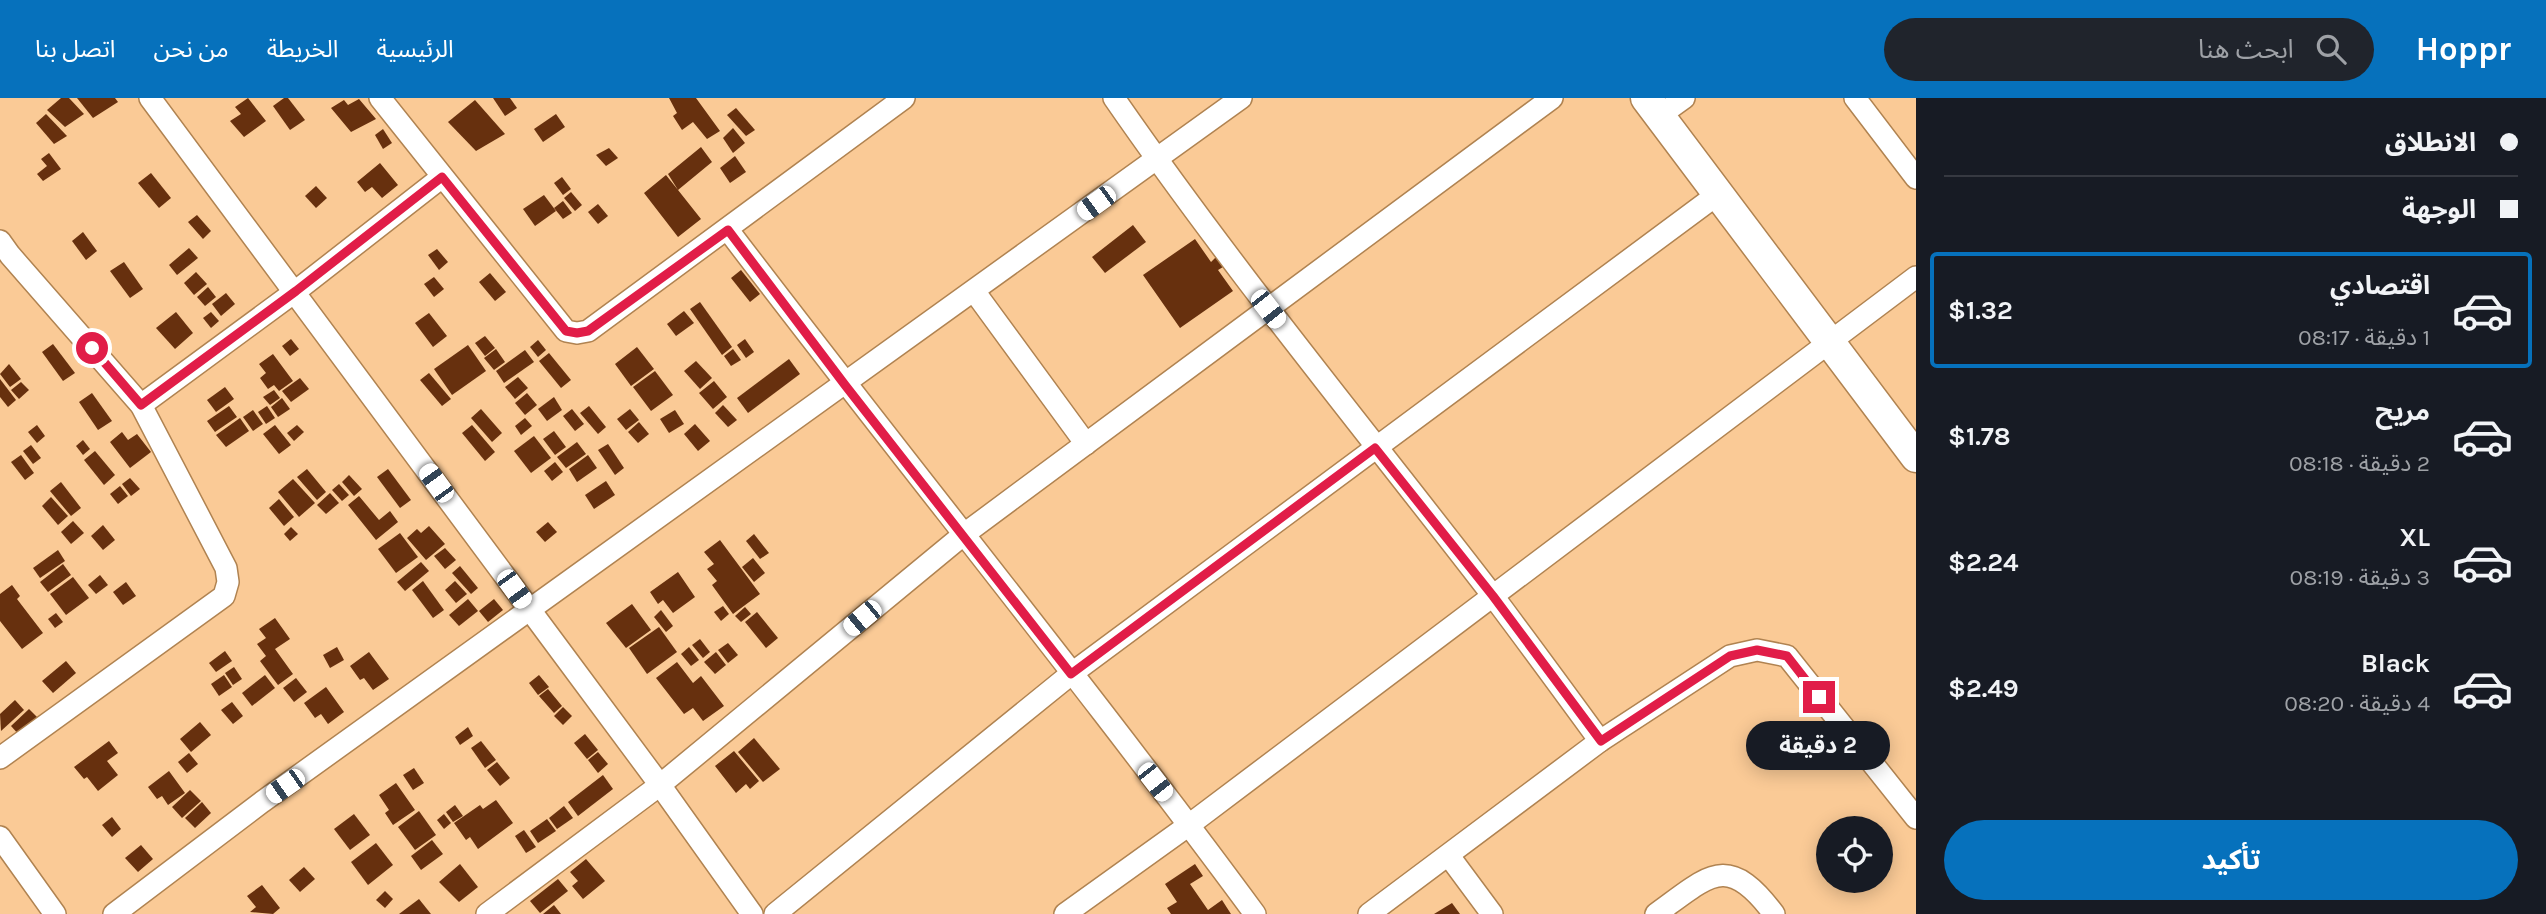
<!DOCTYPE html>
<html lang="ar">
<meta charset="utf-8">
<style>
:root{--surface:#171b24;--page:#20242c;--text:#f1f3f6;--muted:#9ea1a6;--line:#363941;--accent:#0671bc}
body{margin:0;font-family:Karla,"Noto Sans Arabic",sans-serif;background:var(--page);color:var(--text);direction:rtl;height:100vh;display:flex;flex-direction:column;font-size:26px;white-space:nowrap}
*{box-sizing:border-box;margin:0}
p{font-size:23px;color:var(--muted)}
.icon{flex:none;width:38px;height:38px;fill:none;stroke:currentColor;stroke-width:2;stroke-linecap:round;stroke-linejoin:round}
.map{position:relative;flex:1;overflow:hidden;direction:ltr}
.sheet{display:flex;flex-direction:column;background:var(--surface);width:630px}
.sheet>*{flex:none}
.hud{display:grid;align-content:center;height:154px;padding:0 28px;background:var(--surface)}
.controls{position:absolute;left:1816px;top:718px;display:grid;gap:14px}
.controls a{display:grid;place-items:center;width:77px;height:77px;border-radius:50%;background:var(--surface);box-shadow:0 4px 18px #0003;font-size:35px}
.end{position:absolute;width:32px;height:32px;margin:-16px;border:9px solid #e11d48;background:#fff;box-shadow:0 0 0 4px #fff}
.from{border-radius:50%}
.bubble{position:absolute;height:49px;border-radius:24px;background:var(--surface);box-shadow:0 4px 18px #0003;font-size:23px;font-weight:700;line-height:49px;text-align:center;direction:rtl}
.car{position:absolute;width:21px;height:42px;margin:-21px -10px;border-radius:9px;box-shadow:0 0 5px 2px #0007;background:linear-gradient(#fff 24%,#345 0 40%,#fff 0 76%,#345 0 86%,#fff 0)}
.hud b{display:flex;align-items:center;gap:24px;height:66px;font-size:26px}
.hud b+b{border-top:2px solid var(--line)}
.hud i{width:18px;height:18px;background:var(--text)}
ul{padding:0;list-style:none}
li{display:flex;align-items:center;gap:21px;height:116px;margin:0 14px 10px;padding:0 14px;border:4px solid transparent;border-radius:7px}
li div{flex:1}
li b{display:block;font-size:26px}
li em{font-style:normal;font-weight:700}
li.selected{border-color:var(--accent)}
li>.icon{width:63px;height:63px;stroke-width:1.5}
.cta{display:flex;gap:14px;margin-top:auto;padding:14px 28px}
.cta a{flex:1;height:80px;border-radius:42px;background:var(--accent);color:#fff;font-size:28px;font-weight:700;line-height:80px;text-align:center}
header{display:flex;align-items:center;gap:42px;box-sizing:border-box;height:98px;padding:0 35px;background:var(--accent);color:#fff}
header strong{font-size:33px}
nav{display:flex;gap:38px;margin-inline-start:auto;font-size:24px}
.search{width:490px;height:63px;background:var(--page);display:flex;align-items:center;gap:18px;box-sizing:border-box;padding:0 24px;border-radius:38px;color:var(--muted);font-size:26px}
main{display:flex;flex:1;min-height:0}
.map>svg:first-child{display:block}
.building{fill:#67300e}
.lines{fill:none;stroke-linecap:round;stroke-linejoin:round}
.street-casing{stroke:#b08351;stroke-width:24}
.secondary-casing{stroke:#b08351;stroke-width:33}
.street{stroke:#fff;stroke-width:21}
.secondary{stroke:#fff;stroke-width:30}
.route{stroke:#e11d48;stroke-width:9}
</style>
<header>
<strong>Hoppr</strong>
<div class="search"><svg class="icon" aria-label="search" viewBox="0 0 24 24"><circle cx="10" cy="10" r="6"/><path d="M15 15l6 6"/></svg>ابحث هنا</div>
<nav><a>الرئيسية</a><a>الخريطة</a><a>من نحن</a><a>اتصل بنا</a></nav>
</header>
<main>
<section class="sheet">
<div class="hud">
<b><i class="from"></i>الانطلاق</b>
<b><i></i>الوجهة</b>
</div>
<ul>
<li class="selected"><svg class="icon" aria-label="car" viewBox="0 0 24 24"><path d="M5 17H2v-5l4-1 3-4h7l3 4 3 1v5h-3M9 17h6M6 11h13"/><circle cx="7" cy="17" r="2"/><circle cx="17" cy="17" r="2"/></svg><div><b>اقتصادي</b><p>1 دقيقة · 08:17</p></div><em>$1.32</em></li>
<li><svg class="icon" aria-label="car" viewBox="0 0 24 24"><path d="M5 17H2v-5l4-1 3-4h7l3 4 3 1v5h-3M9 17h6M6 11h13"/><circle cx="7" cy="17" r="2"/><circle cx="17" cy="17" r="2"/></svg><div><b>مريح</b><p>2 دقيقة · 08:18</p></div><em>$1.78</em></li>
<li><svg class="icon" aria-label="car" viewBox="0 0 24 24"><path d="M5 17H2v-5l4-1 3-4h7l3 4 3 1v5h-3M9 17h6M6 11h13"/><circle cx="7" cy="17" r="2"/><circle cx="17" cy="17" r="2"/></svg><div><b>XL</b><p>3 دقيقة · 08:19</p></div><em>$2.24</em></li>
<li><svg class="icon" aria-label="car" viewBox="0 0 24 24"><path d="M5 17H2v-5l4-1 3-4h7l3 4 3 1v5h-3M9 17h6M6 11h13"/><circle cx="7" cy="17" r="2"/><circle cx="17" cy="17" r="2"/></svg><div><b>Black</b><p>4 دقيقة · 08:20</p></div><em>$2.49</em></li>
</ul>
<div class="cta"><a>تأكيد</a></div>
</section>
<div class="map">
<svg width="1916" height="816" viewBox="0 0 1916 816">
<rect width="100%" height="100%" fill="#faca96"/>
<g class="building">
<polygon points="61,0 69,0 84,16 65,29 47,12"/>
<polygon points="77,0 115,0 118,4 93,20"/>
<polygon points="248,0 266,23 244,39 230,23 241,16 235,9"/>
<polygon points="284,0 288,0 305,22 290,32 273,8"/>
<polygon points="493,0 510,0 517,10 505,18"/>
<polygon points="669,0 696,0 720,33 707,41 693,24 682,32 673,18 677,15"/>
<polygon points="359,1 376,21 351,34 331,10 344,2 348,7"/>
<polygon points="475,2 505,36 476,53 448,24"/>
<polygon points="736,10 755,32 746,38 727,17"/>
<polygon points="46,16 67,38 54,46 36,25"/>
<polygon points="556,16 565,29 543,44 534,31"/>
<polygon points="733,30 745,45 733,55 723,40"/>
<polygon points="383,31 392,45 383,51 375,37"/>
<polygon points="701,49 712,64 678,92 701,121 678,139 644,95 666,77 678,92 668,76"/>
<polygon points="609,50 618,60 606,68 596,57"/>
<polygon points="49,55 61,71 43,83 37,76 47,68 41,61"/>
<polygon points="735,58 746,74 730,85 720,70"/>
<polygon points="380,65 398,87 382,100 372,89 365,94 357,84"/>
<polygon points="151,75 171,100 159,110 138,85"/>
<polygon points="562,79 571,91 563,97 554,85"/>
<polygon points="316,88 327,100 316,110 305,98"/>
<polygon points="571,94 582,107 575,113 564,100"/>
<polygon points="544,97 556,113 535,128 523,111"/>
<polygon points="563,103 572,115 563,121 554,110"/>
<polygon points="598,106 608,118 598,126 588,114"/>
<polygon points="197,117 211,133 203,141 188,124"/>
<polygon points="1133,127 1146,144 1105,175 1092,159"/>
<polygon points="83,134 97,153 86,162 72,143"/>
<polygon points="1195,141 1211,164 1216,159 1223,169 1218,172 1233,193 1180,230 1143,177"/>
<polygon points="189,150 198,160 177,177 169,167"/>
<polygon points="437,151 448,164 439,172 428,157"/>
<polygon points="124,164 143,191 130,200 110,173"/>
<polygon points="741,172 760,196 750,204 731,180"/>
<polygon points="196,174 207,186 194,197 184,185"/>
<polygon points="490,175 506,194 495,203 479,184"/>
<polygon points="434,179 444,191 434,199 424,186"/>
<polygon points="208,189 216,199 205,208 197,199"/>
<polygon points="226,195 235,206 221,218 212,206"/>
<polygon points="700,204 732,249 722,257 690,211"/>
<polygon points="684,213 694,225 676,238 667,226"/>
<polygon points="176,214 193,235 175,251 156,230"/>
<polygon points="211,214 219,223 211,230 203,220"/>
<polygon points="429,215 447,238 433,249 415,225"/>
<polygon points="485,238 495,250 485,258 475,245"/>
<polygon points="291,241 299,251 290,258 282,248"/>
<polygon points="745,241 754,254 746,260 737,247"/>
<polygon points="538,242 546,252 538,259 530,249"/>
<polygon points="53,246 75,275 63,283 42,254"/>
<polygon points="468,247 486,273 452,297 434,271"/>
<polygon points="637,249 654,271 631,288 615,266"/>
<polygon points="496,251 505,264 494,272 484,260"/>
<polygon points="733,251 741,262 731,268 724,258"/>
<polygon points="525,252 534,264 504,285 496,273"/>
<polygon points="549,255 571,282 561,290 539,263"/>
<polygon points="273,256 293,283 279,293 274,287 268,291 260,280 266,275 259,266"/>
<polygon points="789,261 800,276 748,315 737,300"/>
<polygon points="696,263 712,280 700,291 684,273"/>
<polygon points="9,266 21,281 10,289 0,276"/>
<polygon points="655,273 673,297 651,313 633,289"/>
<polygon points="429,275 451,301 442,308 420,282"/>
<polygon points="518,279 528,290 515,301 505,289"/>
<polygon points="300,280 309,291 291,304 282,293"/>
<polygon points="0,281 16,302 8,309 0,299"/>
<polygon points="714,283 727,299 713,311 699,295"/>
<polygon points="21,284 29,292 19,301 11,292"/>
<polygon points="225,289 234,301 216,314 207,302"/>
<polygon points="274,292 280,300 270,307 263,299"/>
<polygon points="92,295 112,323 98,332 79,304"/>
<polygon points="527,295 537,307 525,317 515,305"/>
<polygon points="554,299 562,312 547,323 538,311"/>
<polygon points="282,300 290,311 278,319 271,309"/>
<polygon points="723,307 737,322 728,329 715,315"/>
<polygon points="229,308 237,319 215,334 207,323"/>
<polygon points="267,308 275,320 266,326 258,314"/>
<polygon points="589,308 606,329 598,336 580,315"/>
<polygon points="481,311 502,335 492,344 471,320"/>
<polygon points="572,311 584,326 575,333 563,318"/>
<polygon points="630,311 639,322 626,332 617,321"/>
<polygon points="253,312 263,326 253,333 243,319"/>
<polygon points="675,312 684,326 669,335 660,321"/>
<polygon points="240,320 249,333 226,349 216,337"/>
<polygon points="525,320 532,328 521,337 515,328"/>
<polygon points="639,324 649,336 638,345 628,334"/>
<polygon points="695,326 710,343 698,353 684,336"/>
<polygon points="37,327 45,338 37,345 28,334"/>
<polygon points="275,327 291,347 279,356 263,336"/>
<polygon points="297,327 304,334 294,343 287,335"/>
<polygon points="472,327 495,354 485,363 462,335"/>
<polygon points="554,333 566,349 555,357 543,341"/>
<polygon points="122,334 128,342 137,336 151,354 130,370 110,344"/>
<polygon points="534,338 551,360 531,375 514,353"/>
<polygon points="83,342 90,351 83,357 76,348"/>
<polygon points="577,344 586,356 566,370 557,359"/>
<polygon points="608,346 624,370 615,377 598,352"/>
<polygon points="31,347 41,360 33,366 23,353"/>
<polygon points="95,353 115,377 104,387 84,362"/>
<polygon points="21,357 34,375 25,382 11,364"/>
<polygon points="588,357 597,370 577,384 569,371"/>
<polygon points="555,364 563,374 552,383 544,373"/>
<polygon points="307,371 326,394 317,402 297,379"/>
<polygon points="388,371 411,402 400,410 377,379"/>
<polygon points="349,377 362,391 354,398 342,384"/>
<polygon points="130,380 140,391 131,398 122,386"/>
<polygon points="293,381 315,405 299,419 278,394"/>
<polygon points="606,383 615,397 594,411 585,397"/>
<polygon points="61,384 81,410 71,418 50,393"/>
<polygon points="339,386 349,397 342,403 332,392"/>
<polygon points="120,388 128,398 118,406 110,396"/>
<polygon points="330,395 339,405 326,416 317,407"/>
<polygon points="359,398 379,422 390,413 398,424 376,442 348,407"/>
<polygon points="51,399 68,418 58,427 42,408"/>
<polygon points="279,401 294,419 284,428 269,410"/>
<polygon points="73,423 84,435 71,446 61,434"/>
<polygon points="548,424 557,434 545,444 536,434"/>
<polygon points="103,427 115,442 103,452 91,438"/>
<polygon points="429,428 445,446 426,462 407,440 417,431 421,435"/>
<polygon points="291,429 298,436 290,443 284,436"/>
<polygon points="400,435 418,459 396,475 378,451"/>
<polygon points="754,436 769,455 760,461 746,443"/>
<polygon points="720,442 760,496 733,516 712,487 717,483 707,471 714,466 704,454"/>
<polygon points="445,450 456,462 445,471 434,458"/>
<polygon points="58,452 65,463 40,480 33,470"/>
<polygon points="753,460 765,475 754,484 742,469"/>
<polygon points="421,464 429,473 405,493 397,484"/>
<polygon points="63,466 71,477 48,494 40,484"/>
<polygon points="460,468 478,490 471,496 452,475"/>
<polygon points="678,474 695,499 673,515 663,502 658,506 650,494"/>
<polygon points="100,477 108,487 96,496 88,487"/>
<polygon points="73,479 89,500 66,517 50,496"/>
<polygon points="423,483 444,512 433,520 412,492"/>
<polygon points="455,483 467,496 456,505 445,492"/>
<polygon points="126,484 136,498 123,507 113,494"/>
<polygon points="12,487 20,498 17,501 43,535 22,551 0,523 0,496"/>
<polygon points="468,501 478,513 459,528 449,517"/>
<polygon points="494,501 503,512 488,524 479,513"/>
<polygon points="632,506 651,532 626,550 606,525"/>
<polygon points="723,508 729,516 721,523 714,514"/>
<polygon points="745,509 751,516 741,524 735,518"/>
<polygon points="661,512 673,528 666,534 654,519"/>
<polygon points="757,514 778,540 766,550 745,524"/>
<polygon points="56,515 63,524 55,530 48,521"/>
<polygon points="275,520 290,541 275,551 293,576 278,587 260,563 266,558 257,546 266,540 259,531"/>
<polygon points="659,529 677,554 647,576 629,550"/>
<polygon points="700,541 710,554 703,560 692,547"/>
<polygon points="728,545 738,557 728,565 718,552"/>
<polygon points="337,549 344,562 330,570 323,557"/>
<polygon points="689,549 699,562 691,568 681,556"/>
<polygon points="225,553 232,563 216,574 209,565"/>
<polygon points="369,554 389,581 373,592 364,580 360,582 350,568"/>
<polygon points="716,554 726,567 715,576 704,564"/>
<polygon points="66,563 76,575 53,595 42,583"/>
<polygon points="677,564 693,585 701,578 724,608 703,623 693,610 684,616 656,580"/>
<polygon points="234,569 242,581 233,587 225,575"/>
<polygon points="224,577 232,589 219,598 211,586"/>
<polygon points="265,577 275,590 252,608 242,595"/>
<polygon points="539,577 549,589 538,597 529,585"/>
<polygon points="296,580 307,594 294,604 283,590"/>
<polygon points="326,589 344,614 328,626 321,616 315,620 304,605"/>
<polygon points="548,591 562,608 554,615 539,598"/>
<polygon points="15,602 24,612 1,633 0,616"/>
<polygon points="232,604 243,618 233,626 221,612"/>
<polygon points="563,609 572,618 563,627 554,618"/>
<polygon points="29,611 39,621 20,638 11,628"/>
<polygon points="200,624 211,637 191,654 180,641"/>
<polygon points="468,629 473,638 460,647 455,639"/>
<polygon points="585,636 598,652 587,661 574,645"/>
<polygon points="754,640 780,671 763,684 738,654"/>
<polygon points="109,643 118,655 107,663 118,677 98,693 87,679 84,681 74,669"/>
<polygon points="481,643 496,662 485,670 471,650"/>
<polygon points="734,653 759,683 750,691 746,686 736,695 715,668"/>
<polygon points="598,654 608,666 598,675 588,662"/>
<polygon points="189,655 198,666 187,675 178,664"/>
<polygon points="497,664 510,680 500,688 487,672"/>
<polygon points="414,670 424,685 413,692 403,677"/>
<polygon points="169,673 185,695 168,707 162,698 157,701 148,689"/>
<polygon points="603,677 613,691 578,718 568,704"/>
<polygon points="396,685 415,712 393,727 385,715 389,712 379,697"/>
<polygon points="190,692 201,703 182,720 172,709"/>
<polygon points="496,702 513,725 478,751 470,739 466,742 454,725 480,707 483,711"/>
<polygon points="202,704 211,715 195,730 185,720"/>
<polygon points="455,707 463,718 453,724 446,714"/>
<polygon points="564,708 573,720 557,731 549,720"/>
<polygon points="419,713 436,737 415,752 398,729"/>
<polygon points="354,716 370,737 350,752 334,731"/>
<polygon points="444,716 451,725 444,731 437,722"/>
<polygon points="112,719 121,731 112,739 102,727"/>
<polygon points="547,721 556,733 538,745 530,733"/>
<polygon points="524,732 536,749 526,755 515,738"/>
<polygon points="432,742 443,756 421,772 411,758"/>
<polygon points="376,745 393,767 368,787 351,764"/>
<polygon points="141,747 153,761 138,774 125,760"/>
<polygon points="586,761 605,783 583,801 572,788 578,783 570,774"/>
<polygon points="460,766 478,789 459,804 439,784"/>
<polygon points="1195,766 1203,778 1190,786 1208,812 1222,802 1231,816 1171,816 1167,810 1177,804 1165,786"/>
<polygon points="304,769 315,781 300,794 289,782"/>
<polygon points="558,781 568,793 540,815 530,803"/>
<polygon points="262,787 280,810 273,816 250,814 256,809 247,798"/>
<polygon points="385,793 393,801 385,810 376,802"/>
<polygon points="419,801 431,816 399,816"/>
<polygon points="1452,805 1460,816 1434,816"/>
<polygon points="554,807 561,816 543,816"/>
</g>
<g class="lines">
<g class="street-casing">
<g id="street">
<polyline points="150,0 660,687 752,816"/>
<polyline points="380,0 566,233 577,235 588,233 904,0"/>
<path d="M1114 0C1233 172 1366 333 1493 498 1529 546 1565 595 1600 643"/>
<polyline points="1855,0 1916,80"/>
<polyline points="1659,18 1684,0"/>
<path d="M728 132C902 361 1084 584 1255 816"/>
<polyline points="0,143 10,157 141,307 226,470 228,484 224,498 0,660"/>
<polyline points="974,193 1086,346"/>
<polyline points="141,307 296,193 442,79"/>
<polyline points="0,739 55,816"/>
<polyline points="1449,758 1492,816"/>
<polyline points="114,816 262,704 1241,0"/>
<polyline points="487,816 660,687 963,437 1552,0"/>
<polyline points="775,816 1071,576 1718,96"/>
<polyline points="1065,816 1189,727 1916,179"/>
<polyline points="1369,816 1600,643 1730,558 1757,552 1787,558 1916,720"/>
<path d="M1656 816C1709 778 1727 753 1774 816"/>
</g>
</g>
<g class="secondary-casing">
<polyline id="secondary" points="1646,0 1916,359"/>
</g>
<use href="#street" class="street"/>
<use href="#secondary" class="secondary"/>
</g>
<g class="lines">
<polyline class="route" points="92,250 141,307 296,193 442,79 566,233 577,235 588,233 728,132 845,287 1071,576 1375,350 1493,498 1601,643 1730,558 1757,552 1787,558 1819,599"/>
</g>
</svg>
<div class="controls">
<a><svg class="icon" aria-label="locate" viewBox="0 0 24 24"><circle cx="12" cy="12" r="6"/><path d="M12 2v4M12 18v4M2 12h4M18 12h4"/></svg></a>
</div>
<i class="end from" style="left:92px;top:250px"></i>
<i class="end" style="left:1819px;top:599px"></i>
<div class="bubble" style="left:1746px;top:623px;width:144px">2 دقيقة</div>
<i class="car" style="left:1096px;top:105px;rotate:234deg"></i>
<i class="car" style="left:1268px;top:211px;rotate:142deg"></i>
<i class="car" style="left:436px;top:385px;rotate:324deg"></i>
<i class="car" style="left:514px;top:491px;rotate:144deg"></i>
<i class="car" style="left:862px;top:520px;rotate:230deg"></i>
<i class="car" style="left:1155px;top:684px;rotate:142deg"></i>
<i class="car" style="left:285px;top:688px;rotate:235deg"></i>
</div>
</main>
